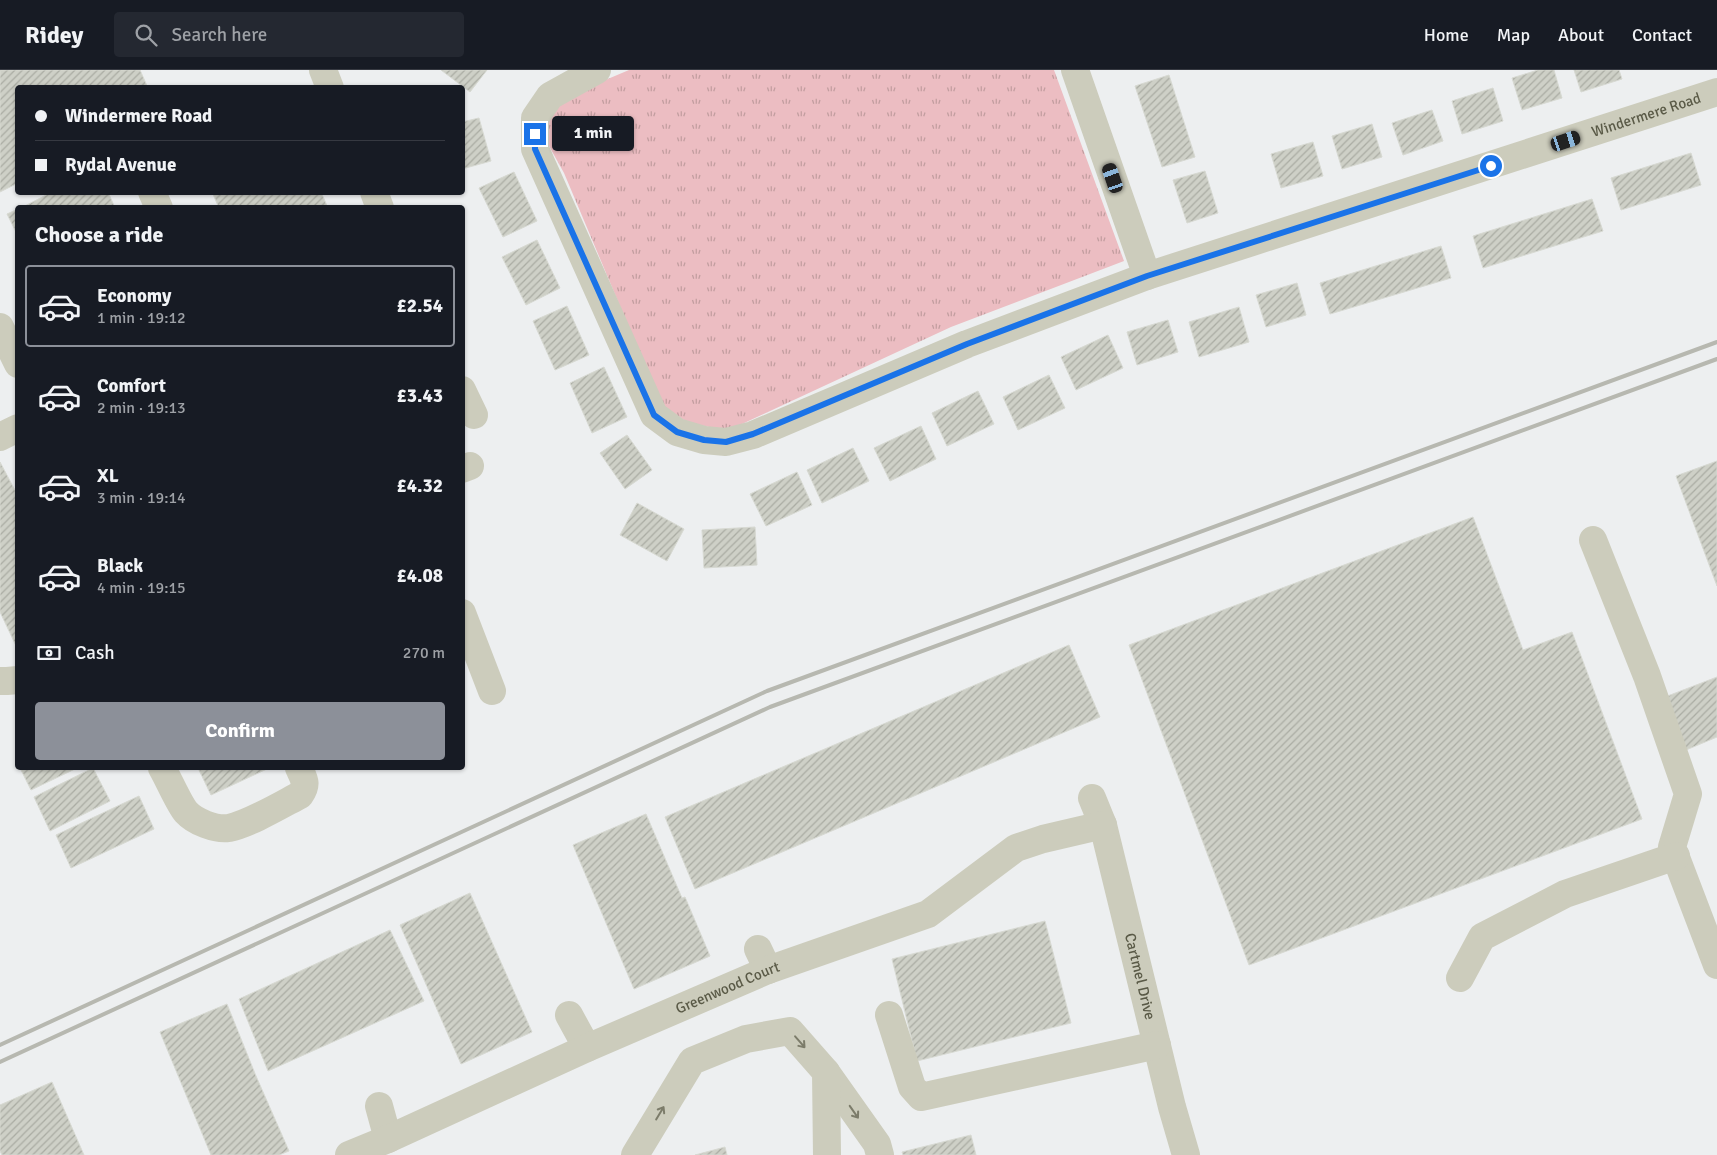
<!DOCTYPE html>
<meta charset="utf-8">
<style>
:root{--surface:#171b24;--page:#242831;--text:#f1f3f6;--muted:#9ea1a6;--line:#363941;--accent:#8c9099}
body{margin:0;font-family:Signika,sans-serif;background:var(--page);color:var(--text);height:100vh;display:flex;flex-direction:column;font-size:19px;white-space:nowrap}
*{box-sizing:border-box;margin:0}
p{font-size:16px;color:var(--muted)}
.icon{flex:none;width:28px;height:28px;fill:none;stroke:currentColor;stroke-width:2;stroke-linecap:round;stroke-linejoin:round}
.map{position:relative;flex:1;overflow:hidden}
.drawer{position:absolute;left:15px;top:135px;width:450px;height:565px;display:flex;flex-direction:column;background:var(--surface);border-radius:5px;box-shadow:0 1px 4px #0004}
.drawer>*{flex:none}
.hud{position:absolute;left:15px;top:15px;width:450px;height:110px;border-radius:5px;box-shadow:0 1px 4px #0004;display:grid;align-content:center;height:110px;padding:0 20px;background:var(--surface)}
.end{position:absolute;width:22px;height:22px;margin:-11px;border:6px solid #1a73e8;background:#fff;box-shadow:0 0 0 2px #fff}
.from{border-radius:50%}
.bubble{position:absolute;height:35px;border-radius:5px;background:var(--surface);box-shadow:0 1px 4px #0004;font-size:16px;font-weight:700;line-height:35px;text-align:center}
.car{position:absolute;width:15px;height:30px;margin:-15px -8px;border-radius:6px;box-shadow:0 0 4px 1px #0007;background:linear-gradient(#222 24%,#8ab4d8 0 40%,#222 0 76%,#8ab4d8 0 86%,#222 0)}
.hud b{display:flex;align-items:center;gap:18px;height:48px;font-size:19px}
.hud b+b{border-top:1px solid var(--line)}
.hud i{width:12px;height:12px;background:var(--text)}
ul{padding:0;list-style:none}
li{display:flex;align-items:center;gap:15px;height:82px;margin:0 10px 8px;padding:0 10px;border:2px solid transparent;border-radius:5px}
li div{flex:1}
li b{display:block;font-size:19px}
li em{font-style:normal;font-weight:700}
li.active{border-color:var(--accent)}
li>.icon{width:45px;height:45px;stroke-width:1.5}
h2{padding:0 20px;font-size:22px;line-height:60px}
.pay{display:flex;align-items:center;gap:12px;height:55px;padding:0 20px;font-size:19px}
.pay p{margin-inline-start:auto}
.cta{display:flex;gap:10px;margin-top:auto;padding:10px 20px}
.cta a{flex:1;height:58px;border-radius:5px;background:var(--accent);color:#fff;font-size:20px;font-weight:700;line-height:58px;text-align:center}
header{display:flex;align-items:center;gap:30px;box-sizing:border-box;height:70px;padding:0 25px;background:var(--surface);border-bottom:1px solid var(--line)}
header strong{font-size:24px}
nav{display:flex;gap:28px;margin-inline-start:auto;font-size:18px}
.search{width:350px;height:45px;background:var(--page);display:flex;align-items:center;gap:12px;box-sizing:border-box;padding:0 18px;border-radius:5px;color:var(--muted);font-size:19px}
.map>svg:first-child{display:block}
.grass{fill:url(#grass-tufts)}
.building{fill:url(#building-hatch);stroke:#d7d9d2}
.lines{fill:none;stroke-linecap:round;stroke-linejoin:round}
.minor{stroke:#ccccbc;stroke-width:28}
.rail{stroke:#b7b8b0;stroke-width:4}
.oneway{stroke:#7c7c6a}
.route{stroke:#1a73e8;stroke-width:6}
.labels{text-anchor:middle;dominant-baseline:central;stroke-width:4.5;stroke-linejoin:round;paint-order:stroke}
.street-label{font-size:15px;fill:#5a5a47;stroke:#fff}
</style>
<header>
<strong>Ridey</strong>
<div class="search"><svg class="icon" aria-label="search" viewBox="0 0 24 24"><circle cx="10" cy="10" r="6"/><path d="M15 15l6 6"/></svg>Search here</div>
<nav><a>Home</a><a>Map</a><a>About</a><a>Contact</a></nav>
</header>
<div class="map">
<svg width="1717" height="1085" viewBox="0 0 1717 1085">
<defs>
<pattern id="grass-tufts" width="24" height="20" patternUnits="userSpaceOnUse" patternTransform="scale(1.25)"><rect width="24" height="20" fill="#ecbdc2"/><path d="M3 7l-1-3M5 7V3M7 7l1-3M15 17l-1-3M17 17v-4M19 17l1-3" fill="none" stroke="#c29d9f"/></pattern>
<pattern id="building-hatch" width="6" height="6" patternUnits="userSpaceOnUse" patternTransform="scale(1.25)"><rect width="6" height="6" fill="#ced0c7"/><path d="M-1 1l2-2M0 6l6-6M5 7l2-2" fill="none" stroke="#aaaca3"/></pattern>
</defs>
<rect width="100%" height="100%" fill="#edeff0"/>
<polygon class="grass" points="629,0 1054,0 1124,191 951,257 727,361 687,352 662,336 564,103 549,76 548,50 559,34 603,11"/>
<g class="building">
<polygon points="0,0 140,0 148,18 18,18 18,113 0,122"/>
<polygon points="441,0 487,0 470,22"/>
<polygon points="1538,0 1554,0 1562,28 1522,40 1512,8"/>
<polygon points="1574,0 1619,0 1622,9 1581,22"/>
<polygon points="1169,5 1195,87 1162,97 1135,16"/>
<polygon points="1493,18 1503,51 1462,64 1452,31"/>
<polygon points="1432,40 1443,71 1403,85 1392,53"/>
<polygon points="479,48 491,91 462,99 462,52"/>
<polygon points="1372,54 1382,87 1342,99 1332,66"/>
<polygon points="1313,72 1323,106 1281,118 1271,84"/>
<polygon points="1691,83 1701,115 1621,140 1611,108"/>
<polygon points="1205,101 1218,143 1187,153 1173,110"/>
<polygon points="514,102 537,151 503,167 479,118"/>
<polygon points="52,122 108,122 115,138 21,138"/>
<polygon points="212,122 321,122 328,138 219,138"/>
<polygon points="1592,129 1603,161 1483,198 1473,166"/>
<polygon points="18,139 18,166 7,144"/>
<polygon points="537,170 560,218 526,235 502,187"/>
<polygon points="1441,176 1451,208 1330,244 1320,213"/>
<polygon points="1297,213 1306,245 1266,257 1256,225"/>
<polygon points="567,236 589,285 555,300 533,251"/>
<polygon points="1239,237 1249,272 1199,287 1189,252"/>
<polygon points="1168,250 1178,282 1137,295 1127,262"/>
<polygon points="1108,265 1123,298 1076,320 1061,287"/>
<polygon points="604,297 627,347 592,363 570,313"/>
<polygon points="1049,305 1065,338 1018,360 1003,327"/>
<polygon points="978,321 994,354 947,376 932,343"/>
<polygon points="921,356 936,389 890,411 874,378"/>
<polygon points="627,365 652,400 625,419 600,383"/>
<polygon points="853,378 869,411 822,433 807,400"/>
<polygon points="1717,391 1717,516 1676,406"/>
<polygon points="0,392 18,426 18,580 0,542"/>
<polygon points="797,402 812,435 766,456 750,424"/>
<polygon points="637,433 684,459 667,491 620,465"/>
<polygon points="1473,447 1523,580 1572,562 1642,749 1249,895 1129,575"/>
<polygon points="755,457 757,495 704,498 702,460"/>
<polygon points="1069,575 1100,647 695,819 665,747"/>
<polygon points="1717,607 1717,667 1686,680 1665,627"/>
<polygon points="20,698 77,698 31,720"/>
<polygon points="93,698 110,731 50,761 34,727"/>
<polygon points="198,698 269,698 211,725"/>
<polygon points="139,726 154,759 71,798 56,765"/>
<polygon points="646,744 682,828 685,827 710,886 634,919 573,775"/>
<polygon points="470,823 532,962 461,994 400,855"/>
<polygon points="1045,851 1071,953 917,991 892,889"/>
<polygon points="390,860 424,931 268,1001 239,929"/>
<polygon points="227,934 256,1006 289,1081 279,1085 211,1085 160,962"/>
<polygon points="52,1012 84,1085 2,1085 0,1081 0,1035"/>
<polygon points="971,1065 976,1085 903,1085 902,1082"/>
<polygon points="725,1077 727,1085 695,1085"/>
</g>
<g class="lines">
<g class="minor">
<polyline points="323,0 330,18"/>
<path id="s1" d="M597 0 550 26 535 48V79L654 345 677 362 704 370 726 372 753 365 967 274 1147 206 1717 22"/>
<polyline points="1075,0 1147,206"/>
<polyline points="152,122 159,138"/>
<polyline points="374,122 380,138"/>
<polyline points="0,257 18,294"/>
<polyline points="462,320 474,345"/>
<polyline points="0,367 18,358"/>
<polyline points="462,399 470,396"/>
<polyline points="1593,470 1647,606 1688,724 1672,777 1717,895"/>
<polyline points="462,543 492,621"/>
<polyline points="0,611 7,611 18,610"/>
<path d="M162 698C168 708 179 734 186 742 195 752 216 760 229 758 249 754 281 735 300 725 308 714 304 709 299 698"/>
<path id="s2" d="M1092 728 1103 755 1172 1037 1186 1085"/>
<polyline points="758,879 768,900"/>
<polyline points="1460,908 1482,867 1565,824 1676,786"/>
<polyline points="569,945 587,978"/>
<polyline points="889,945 912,1017 921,1027 1157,975"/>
<polyline points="826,1002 877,1074 880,1085"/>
<polyline points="379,1036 388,1069"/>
<path id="s3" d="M349 1085 388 1069 587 978 768 900 928 844 1016 778 1043 769 1103 755"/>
<polyline points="635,1085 692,991 746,969 790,961 826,1002 827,1085"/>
</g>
<g class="rail">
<polyline points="0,975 767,621 1717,272"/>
<polyline points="0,992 770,637 1717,289"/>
</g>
</g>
<defs><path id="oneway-shaft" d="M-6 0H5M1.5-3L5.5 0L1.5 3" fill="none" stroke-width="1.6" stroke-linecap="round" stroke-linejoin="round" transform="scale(1.25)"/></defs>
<g class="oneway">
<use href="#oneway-shaft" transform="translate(800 972) rotate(49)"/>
<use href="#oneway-shaft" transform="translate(854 1042) rotate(55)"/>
<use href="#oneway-shaft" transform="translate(660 1043) rotate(-59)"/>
</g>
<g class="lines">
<polyline class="route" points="535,64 535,79 654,345 677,362 704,370 726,372 753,364 967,274 1147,206 1491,96"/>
</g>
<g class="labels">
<g class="street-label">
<text stroke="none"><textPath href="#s1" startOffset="1459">Windermere Road</textPath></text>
<text stroke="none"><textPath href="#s2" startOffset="185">Cartmel Drive</textPath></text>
<text stroke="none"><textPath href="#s3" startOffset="414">Greenwood Court</textPath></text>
</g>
</g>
</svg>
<i class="end from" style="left:1491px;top:96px"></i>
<i class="end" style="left:535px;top:64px"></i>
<div class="bubble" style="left:552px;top:46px;width:82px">1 min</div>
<i class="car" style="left:1566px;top:71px;rotate:72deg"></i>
<i class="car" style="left:1113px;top:108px;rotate:341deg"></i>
<div class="hud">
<b><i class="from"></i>Windermere Road</b>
<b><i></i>Rydal Avenue</b>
</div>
<section class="drawer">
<h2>Choose a ride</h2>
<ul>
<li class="active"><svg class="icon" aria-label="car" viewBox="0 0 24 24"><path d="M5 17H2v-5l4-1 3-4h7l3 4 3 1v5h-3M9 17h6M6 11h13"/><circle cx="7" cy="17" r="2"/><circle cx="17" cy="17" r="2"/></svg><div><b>Economy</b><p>1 min · 19:12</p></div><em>£2.54</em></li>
<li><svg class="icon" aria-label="car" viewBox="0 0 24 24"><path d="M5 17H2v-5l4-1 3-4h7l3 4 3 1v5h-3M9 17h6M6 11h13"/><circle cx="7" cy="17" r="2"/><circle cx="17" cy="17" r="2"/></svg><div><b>Comfort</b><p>2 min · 19:13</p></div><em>£3.43</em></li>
<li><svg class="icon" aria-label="car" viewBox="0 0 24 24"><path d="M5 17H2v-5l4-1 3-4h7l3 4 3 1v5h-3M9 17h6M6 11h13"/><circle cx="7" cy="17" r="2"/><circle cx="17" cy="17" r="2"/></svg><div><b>XL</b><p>3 min · 19:14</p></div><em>£4.32</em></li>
<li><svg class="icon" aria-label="car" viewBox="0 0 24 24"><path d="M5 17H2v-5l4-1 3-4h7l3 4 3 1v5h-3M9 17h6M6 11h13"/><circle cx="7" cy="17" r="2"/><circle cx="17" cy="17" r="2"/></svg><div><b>Black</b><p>4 min · 19:15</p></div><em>£4.08</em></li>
</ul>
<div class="pay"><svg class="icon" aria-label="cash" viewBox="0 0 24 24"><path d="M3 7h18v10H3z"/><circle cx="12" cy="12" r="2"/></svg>Cash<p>270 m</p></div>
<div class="cta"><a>Confirm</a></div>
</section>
</div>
